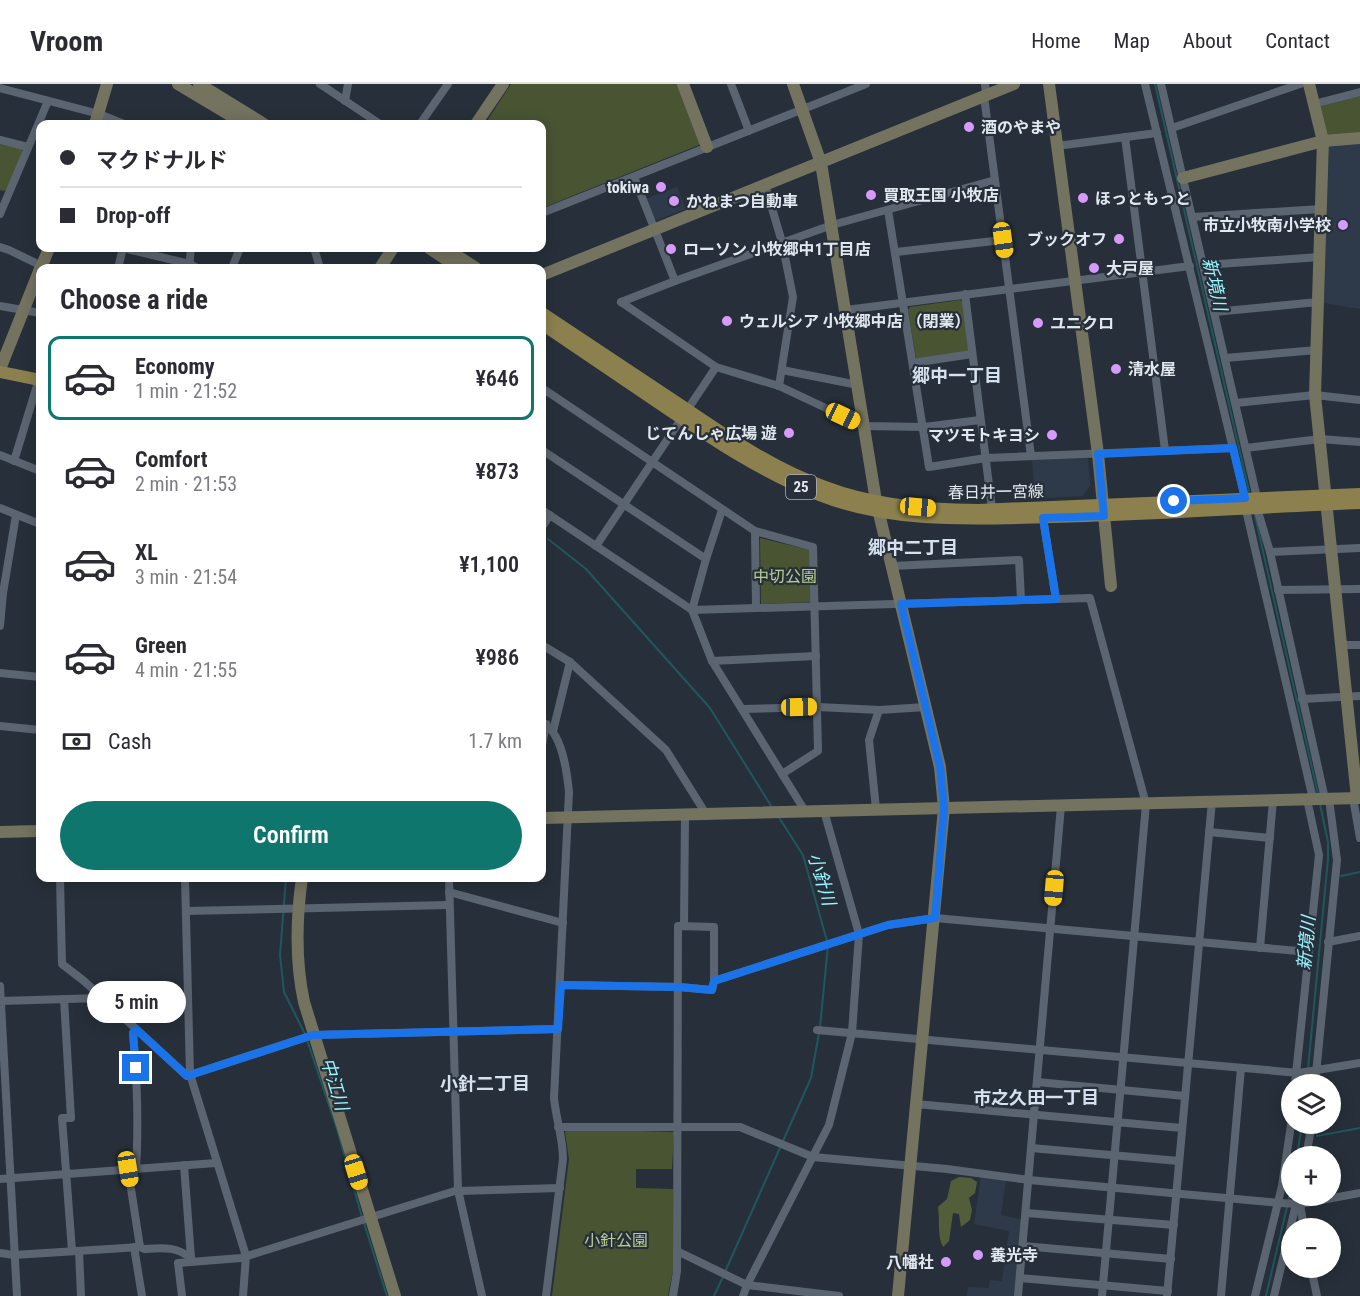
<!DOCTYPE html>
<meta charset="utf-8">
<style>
:root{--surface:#fff;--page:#f7f7f7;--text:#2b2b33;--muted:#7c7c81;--line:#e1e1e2;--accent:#0f766e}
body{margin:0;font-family:"Roboto Condensed","Noto Sans JP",sans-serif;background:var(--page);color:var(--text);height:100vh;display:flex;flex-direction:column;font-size:22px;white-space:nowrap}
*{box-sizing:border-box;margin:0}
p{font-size:20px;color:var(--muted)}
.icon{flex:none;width:33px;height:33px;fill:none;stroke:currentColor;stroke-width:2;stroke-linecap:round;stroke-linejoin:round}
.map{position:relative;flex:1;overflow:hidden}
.drawer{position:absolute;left:36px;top:180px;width:510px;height:618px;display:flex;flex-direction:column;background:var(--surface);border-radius:12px;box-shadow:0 3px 15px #0003}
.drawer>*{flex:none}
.guide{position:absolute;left:36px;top:36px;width:510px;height:132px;border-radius:12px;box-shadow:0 3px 15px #0003;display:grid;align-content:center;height:132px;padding:0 24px;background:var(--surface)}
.fabs{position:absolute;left:1281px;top:990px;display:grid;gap:12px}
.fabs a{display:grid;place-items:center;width:60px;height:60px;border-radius:50%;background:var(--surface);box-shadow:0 3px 15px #0003;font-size:30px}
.end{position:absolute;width:27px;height:27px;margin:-14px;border:8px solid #1a73e8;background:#fff;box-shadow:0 0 0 3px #fff}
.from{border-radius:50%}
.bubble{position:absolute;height:42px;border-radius:21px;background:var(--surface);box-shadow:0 3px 15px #0003;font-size:20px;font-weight:600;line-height:42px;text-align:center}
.car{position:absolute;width:18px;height:36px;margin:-18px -9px;border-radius:8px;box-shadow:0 0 4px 2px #0007;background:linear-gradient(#f5c518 24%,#345 0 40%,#f5c518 0 76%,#345 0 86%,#f5c518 0)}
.guide b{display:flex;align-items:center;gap:21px;height:57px;font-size:22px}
.guide b+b{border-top:2px solid var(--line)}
.guide i{width:15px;height:15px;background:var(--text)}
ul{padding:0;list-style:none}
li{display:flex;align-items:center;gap:18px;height:84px;margin:0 12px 9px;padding:0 12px;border:3px solid transparent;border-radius:12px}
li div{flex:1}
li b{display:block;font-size:22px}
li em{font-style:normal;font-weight:600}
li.on{border-color:var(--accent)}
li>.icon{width:54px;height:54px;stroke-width:1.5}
h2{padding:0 24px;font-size:27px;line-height:72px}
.pay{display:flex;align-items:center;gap:15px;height:66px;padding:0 24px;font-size:22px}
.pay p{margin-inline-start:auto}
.primary-button{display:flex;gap:12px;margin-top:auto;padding:12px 24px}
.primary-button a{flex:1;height:69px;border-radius:36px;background:var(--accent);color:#fff;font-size:24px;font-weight:600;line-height:69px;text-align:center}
header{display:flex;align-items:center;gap:36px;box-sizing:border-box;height:84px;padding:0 30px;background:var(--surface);border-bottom:2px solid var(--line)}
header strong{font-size:28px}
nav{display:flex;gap:33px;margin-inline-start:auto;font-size:21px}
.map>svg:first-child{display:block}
.built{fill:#2e3a49}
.green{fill:#495433}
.forest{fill:#525e39}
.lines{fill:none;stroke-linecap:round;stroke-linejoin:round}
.stream{stroke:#1f575d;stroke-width:2}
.street{stroke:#5b6571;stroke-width:8}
.secondary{stroke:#747360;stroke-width:12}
.primary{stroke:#8c814e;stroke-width:12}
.route{stroke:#1a73e8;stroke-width:8}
.poi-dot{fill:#d69bfa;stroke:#27303a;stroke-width:2}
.labels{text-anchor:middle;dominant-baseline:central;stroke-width:4.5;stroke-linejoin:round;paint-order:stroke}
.shield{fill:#27303a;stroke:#aab1b9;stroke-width:1.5}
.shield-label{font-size:15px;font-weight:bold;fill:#e2e8ef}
.poi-label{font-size:16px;font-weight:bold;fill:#e2e8ef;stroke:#27303a;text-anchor:start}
.street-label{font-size:16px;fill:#e2e8ef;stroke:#27303a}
.park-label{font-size:16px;fill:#bad090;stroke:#27303a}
.water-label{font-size:18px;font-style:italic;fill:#99f5fe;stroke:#27303a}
.neighbourhood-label{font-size:18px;font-weight:bold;fill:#d6e1ef;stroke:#27303a}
</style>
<header>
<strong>Vroom</strong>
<nav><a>Home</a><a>Map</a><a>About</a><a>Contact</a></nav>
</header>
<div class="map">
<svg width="1360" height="1212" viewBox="0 0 1360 1212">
<rect width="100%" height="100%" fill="#27303a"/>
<g class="built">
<polygon points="1360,58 1360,225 1324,219 1329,63 1331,61"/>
<polygon points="677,103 686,125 657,136 652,133 645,115"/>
<polygon points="1088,374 1090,402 1083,412 1045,414 1035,413 1032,376"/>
<polygon points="981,1092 1006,1096 1001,1131 1023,1136 1016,1212 967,1212 968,1203 989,1204 990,1196 1002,1197 1009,1147 974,1140"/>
</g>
<g class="green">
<polygon points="511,0 678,0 701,58 699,61 542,124 542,40 485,40"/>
<polygon points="1360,12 1360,49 1327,52 1320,24 1322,22"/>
<polygon points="0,60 22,65 23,69 7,105 4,107 0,106"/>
<polygon points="960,216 963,218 969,267 918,276 916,274 908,226 910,223"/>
<polygon points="760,454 810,466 811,518 761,520"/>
<polygon points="570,1045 674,1048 672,1085 636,1085 636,1104 673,1105 673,1186 668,1212 552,1212 569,1075 565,1048"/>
</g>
<path class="forest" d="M959 1093 971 1094 977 1098 975 1109 969 1114 972 1126 970 1136 961 1143 959 1130 953 1129 949 1157 943 1163C937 1151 940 1137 938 1123L947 1115 951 1097Z"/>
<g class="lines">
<g class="stream">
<polyline points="1155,0 1249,407"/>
<polyline points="1255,432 1318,710"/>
<polyline points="548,455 586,485 710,624 773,725"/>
<polyline points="778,732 803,771 827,857"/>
<polyline points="1341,792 1360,788"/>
<polyline points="286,794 280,871 284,908 305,950"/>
<polyline points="820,943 828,862"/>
<polyline points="307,956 337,1045 362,1133"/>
<polyline points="1308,985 1328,775 1328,758 1320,720"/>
<polyline points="1306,1000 1307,991"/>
<polyline points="1317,1052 1360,1044"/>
<polyline points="1297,1072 1302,1040"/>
<polyline points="1288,1117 1292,1103"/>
<polyline points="364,1139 387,1212"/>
<polyline points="725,1188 811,994 819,949"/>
<polyline points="714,1212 723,1193"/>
<polyline points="1266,1212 1287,1123"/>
</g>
<g class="street">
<polyline points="320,0 380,40"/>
<polyline points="731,0 749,47"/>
<polyline points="985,0 986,10"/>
<polyline points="1145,0 1245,414"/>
<polyline points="1161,0 1257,414"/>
<polyline points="0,4 99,30 124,40"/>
<polyline points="984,12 1031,372"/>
<polyline points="345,17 348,0"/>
<polyline points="1314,20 1360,8"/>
<polyline points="420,40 448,0"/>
<polyline points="1172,44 1300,0"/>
<polyline points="1125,53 1165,366"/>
<polyline points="0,56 28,63"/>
<polyline points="1057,62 1157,49"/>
<polyline points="634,93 675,197"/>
<polyline points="765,101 782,158 793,213 779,302"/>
<polyline points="888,126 929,383 986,374 1233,364"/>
<polyline points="542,129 866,0"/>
<polyline points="0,130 48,17"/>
<polyline points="1193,133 1321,125"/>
<polyline points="0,163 9,166 46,184"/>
<polyline points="123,164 190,180 197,184"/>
<polyline points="314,164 320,184"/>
<polyline points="896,168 1003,156"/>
<polyline points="1204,181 1320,173"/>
<polyline points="118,184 123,164"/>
<polyline points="189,184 191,164"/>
<polyline points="232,184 240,164"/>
<polyline points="965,210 992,425"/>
<polyline points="621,218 675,197 832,141 995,96"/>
<polyline points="621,218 716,283 779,302 864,342 924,343 980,336"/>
<polyline points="0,222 40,229"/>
<polyline points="846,226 1190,182"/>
<polyline points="1214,228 1318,218"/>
<polyline points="1225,274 1317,266"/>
<polyline points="913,279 972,270"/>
<polyline points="782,286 858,301"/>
<polyline points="542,304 755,447 813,463 818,667 782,690"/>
<polyline points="1236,319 1315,311 1360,316"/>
<polyline points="1246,364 1320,355 1360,358"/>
<polyline points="542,366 706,475"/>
<polyline points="0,371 40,387"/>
<polyline points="14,377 39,295"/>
<polyline points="0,424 40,440"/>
<polyline points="1257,424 1270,468 1325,715"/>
<polyline points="542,426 692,526 1090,514 1146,720 1102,1212"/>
<polyline points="722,426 706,475 692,526 712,577 805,727"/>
<polyline points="1246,426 1313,715"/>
<polyline points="1043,434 1056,515"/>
<polyline points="542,443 550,431"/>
<polyline points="755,447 756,524"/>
<polyline points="596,462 716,283"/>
<polyline points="1270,468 1360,464"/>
<polyline points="892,482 1019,476 1021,516"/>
<polyline points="1278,506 1360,505"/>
<polyline points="0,542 3,509 16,431"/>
<polyline points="542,561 570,578 666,666 706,730"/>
<polyline points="1342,561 1360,561"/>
<polyline points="712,577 816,572"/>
<polyline points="0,589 40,593"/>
<polyline points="1302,615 1360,612"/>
<polyline points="742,625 818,623 879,626 926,623"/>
<path d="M542 639C562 647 567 688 569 708L554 1014C556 1035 563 1054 563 1075L546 1212"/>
<polyline points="0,642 40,646"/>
<polyline points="553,647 570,578"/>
<polyline points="542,661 546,640"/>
<polyline points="1353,714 1360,754"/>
<polyline points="876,725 869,656 879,626"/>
<polyline points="1209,748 1270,754"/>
<polyline points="60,794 62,880 84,897 187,992 313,951 558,945"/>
<polyline points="185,794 190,990 246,1172 243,1212"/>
<polyline points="449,794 458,1106 482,1212"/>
<polyline points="449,808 563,839"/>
<polyline points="186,827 449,821"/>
<polyline points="684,842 685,730"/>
<polyline points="1328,858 1360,852"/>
<polyline points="1260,864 1273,716"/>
<polyline points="561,901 679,903 712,906 714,897 888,841 935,834 1309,868"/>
<polyline points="0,902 17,1212"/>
<polyline points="64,915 71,1034 62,1034 72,1167"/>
<polyline points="1,917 101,914"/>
<polyline points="817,946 1299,989 1360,979"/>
<polyline points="1037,998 1185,1012"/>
<polyline points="1295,1000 1319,771 1307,715"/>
<polyline points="1315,1000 1337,776 1329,715"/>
<polyline points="916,1020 1182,1044"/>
<polyline points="558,1043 740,1043 813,1073 947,1085 1029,1096 1280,1119 1300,1120 1360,1109"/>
<polyline points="1031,1064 1179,1077"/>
<polyline points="1306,1072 1312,1040"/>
<polyline points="184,1081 191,1174"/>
<path d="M136 1084C139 1038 137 994 133 949L136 945"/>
<polyline points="128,1085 140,1163"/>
<polyline points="0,1095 216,1079"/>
<polyline points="458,1107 560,1104"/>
<polyline points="1300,1120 1304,1144"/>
<polyline points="1026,1129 1174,1141"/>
<polyline points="1023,1162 1171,1175"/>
<polyline points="134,1163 142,1212"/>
<polyline points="79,1167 81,1212"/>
<polyline points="677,1167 747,1201 839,1212"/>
<path d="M0 1169 14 1171 140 1163 144 1165C163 1164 175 1162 191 1174V1178"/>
<polyline points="1311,1184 1317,1212"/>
<polyline points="1020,1194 1168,1207"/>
<polyline points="182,1212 178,1179 241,1174 458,1106"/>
<polyline points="673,1212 677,1187 678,842 714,843 714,897"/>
<polyline points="743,1212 747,1201 829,1041 852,949 859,850 824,727"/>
<polyline points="1018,1212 1061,722"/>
<polyline points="1167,1212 1212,717"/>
<polyline points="1221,1212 1241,984"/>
<polyline points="1255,1212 1282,1102 1292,1034"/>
<polyline points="1274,1212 1298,1112"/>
</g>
<g class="secondary">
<polyline points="178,0 245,40"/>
<polyline points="199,0 264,40"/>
<polyline points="683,0 707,63"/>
<polyline points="793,0 821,79 876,417 940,683 944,724 898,1212"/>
<polyline points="1049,0 1098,370 1111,502"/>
<polyline points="1309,0 1323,57 1315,311 1357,714"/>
<polyline points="95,40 107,0"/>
<polyline points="476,40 503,0"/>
<polyline points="1183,94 1323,57 1360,54"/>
<polyline points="429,164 459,184"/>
<polyline points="445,164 476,184"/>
<polyline points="41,184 49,164"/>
<polyline points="380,184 393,164"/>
<polyline points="542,191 1014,0"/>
<polyline points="0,285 40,185"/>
<polyline points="542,734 1360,714"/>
<polyline points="0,748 40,747"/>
<path d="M302 794C296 836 295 876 304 918L395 1212"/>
</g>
<g class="primary">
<path d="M542 229C588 260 635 291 682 322 728 353 772 384 825 403 872 421 927 426 978 426L1360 410"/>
<path d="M542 240C583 268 624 296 666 324 715 357 763 389 819 411 893 440 974 435 1052 433 1155 431 1257 423 1360 419"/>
<polyline points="0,288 40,296"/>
</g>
</g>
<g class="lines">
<polyline class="route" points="136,984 133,949 136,945 187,992 313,951 558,945 561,901 679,903 712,906 714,897 888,841 935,834 944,724 940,683 901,520 1056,515 1043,434 1104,432 1098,370 1233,364 1245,414 1174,417"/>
</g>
<g class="poi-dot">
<circle cx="969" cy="43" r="6"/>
<circle cx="661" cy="103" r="6"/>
<circle cx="871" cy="111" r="6"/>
<circle cx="1083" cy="114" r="6"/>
<circle cx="674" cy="117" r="6"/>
<circle cx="1343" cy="141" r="6"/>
<circle cx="1119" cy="155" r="6"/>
<circle cx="671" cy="165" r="6"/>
<circle cx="1094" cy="184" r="6"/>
<circle cx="727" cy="237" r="6"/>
<circle cx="1038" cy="239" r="6"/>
<circle cx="1116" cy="285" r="6"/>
<circle cx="789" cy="349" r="6"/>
<circle cx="1052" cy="351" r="6"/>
<circle cx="978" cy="1171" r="6"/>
<circle cx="946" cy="1178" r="6"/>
</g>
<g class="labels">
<rect class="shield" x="786" y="391" width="30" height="24" rx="4.5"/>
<g class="shield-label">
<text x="801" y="403">25</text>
</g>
<g class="poi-label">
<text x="981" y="43">酒のやまや</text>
<text x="649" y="103" text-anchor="end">tokiwa</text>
<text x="883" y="111">買取王国 小牧店</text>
<text x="1095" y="114">ほっともっと</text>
<text x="686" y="117">かねまつ自動車</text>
<text x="1331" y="141" text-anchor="end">市立小牧南小学校</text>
<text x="1107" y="155" text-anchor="end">ブックオフ</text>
<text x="683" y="165">ローソン 小牧郷中1丁目店</text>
<text x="1106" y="184">大戸屋</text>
<text x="739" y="237">ウェルシア 小牧郷中店 （閉業）</text>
<text x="1050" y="239">ユニクロ</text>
<text x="1128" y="285">清水屋</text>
<text x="777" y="349" text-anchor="end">じてんしゃ広場 遊</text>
<text x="1040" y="351" text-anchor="end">マツモトキヨシ</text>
<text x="990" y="1171">養光寺</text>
<text x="934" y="1178" text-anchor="end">八幡社</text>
</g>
<g class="street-label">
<text transform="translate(996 408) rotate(-1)">春日井一宮線</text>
</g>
<g class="park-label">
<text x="785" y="492">中切公園</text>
<text x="616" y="1156">小針公園</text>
</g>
<g class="water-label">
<text transform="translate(1215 200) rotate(77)">新境川</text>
<text transform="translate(822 795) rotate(73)">小針川</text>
<text transform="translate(1306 859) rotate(-85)">新境川</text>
<text transform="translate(335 1000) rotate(73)">中江川</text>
</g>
<g class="neighbourhood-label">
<text x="957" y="291">郷中一丁目</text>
<text x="913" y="463">郷中二丁目</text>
<text x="485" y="999">小針二丁目</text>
<text x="1036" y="1013">市之久田一丁目</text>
</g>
</g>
</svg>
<div class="fabs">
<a><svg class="icon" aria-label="layers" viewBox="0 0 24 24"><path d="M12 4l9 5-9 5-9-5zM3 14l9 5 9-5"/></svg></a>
<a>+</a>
<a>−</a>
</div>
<i class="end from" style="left:1174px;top:417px"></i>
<i class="end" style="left:136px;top:984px"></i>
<div class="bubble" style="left:87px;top:897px;width:99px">5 min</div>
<i class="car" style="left:1003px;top:156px;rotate:172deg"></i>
<i class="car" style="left:843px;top:332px;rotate:115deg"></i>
<i class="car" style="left:918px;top:423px;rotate:95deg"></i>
<i class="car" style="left:799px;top:623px;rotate:89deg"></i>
<i class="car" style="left:1054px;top:804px;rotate:185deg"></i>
<i class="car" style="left:128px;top:1085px;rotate:171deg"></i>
<i class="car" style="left:356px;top:1088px;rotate:163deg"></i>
<div class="guide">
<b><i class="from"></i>マクドナルド</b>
<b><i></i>Drop-off</b>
</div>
<section class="drawer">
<h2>Choose a ride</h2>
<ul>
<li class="on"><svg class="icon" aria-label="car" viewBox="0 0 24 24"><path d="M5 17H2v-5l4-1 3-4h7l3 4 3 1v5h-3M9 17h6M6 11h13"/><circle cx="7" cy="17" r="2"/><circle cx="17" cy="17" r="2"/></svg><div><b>Economy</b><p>1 min · 21:52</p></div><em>¥646</em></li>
<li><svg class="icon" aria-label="car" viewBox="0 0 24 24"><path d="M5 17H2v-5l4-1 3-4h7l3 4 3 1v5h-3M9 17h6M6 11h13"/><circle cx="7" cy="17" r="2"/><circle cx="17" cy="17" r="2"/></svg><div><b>Comfort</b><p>2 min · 21:53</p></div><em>¥873</em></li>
<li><svg class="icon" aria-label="car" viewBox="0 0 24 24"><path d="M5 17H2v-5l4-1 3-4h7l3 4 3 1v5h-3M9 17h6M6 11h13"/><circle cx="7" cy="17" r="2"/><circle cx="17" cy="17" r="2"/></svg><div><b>XL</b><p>3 min · 21:54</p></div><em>¥1,100</em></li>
<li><svg class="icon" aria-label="car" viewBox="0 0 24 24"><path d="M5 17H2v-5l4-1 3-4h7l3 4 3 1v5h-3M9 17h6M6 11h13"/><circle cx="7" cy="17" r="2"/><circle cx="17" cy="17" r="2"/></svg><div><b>Green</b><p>4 min · 21:55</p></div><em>¥986</em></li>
</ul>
<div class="pay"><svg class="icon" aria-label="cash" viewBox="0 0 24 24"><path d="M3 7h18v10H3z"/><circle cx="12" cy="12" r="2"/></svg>Cash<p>1.7 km</p></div>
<div class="primary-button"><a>Confirm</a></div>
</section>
</div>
